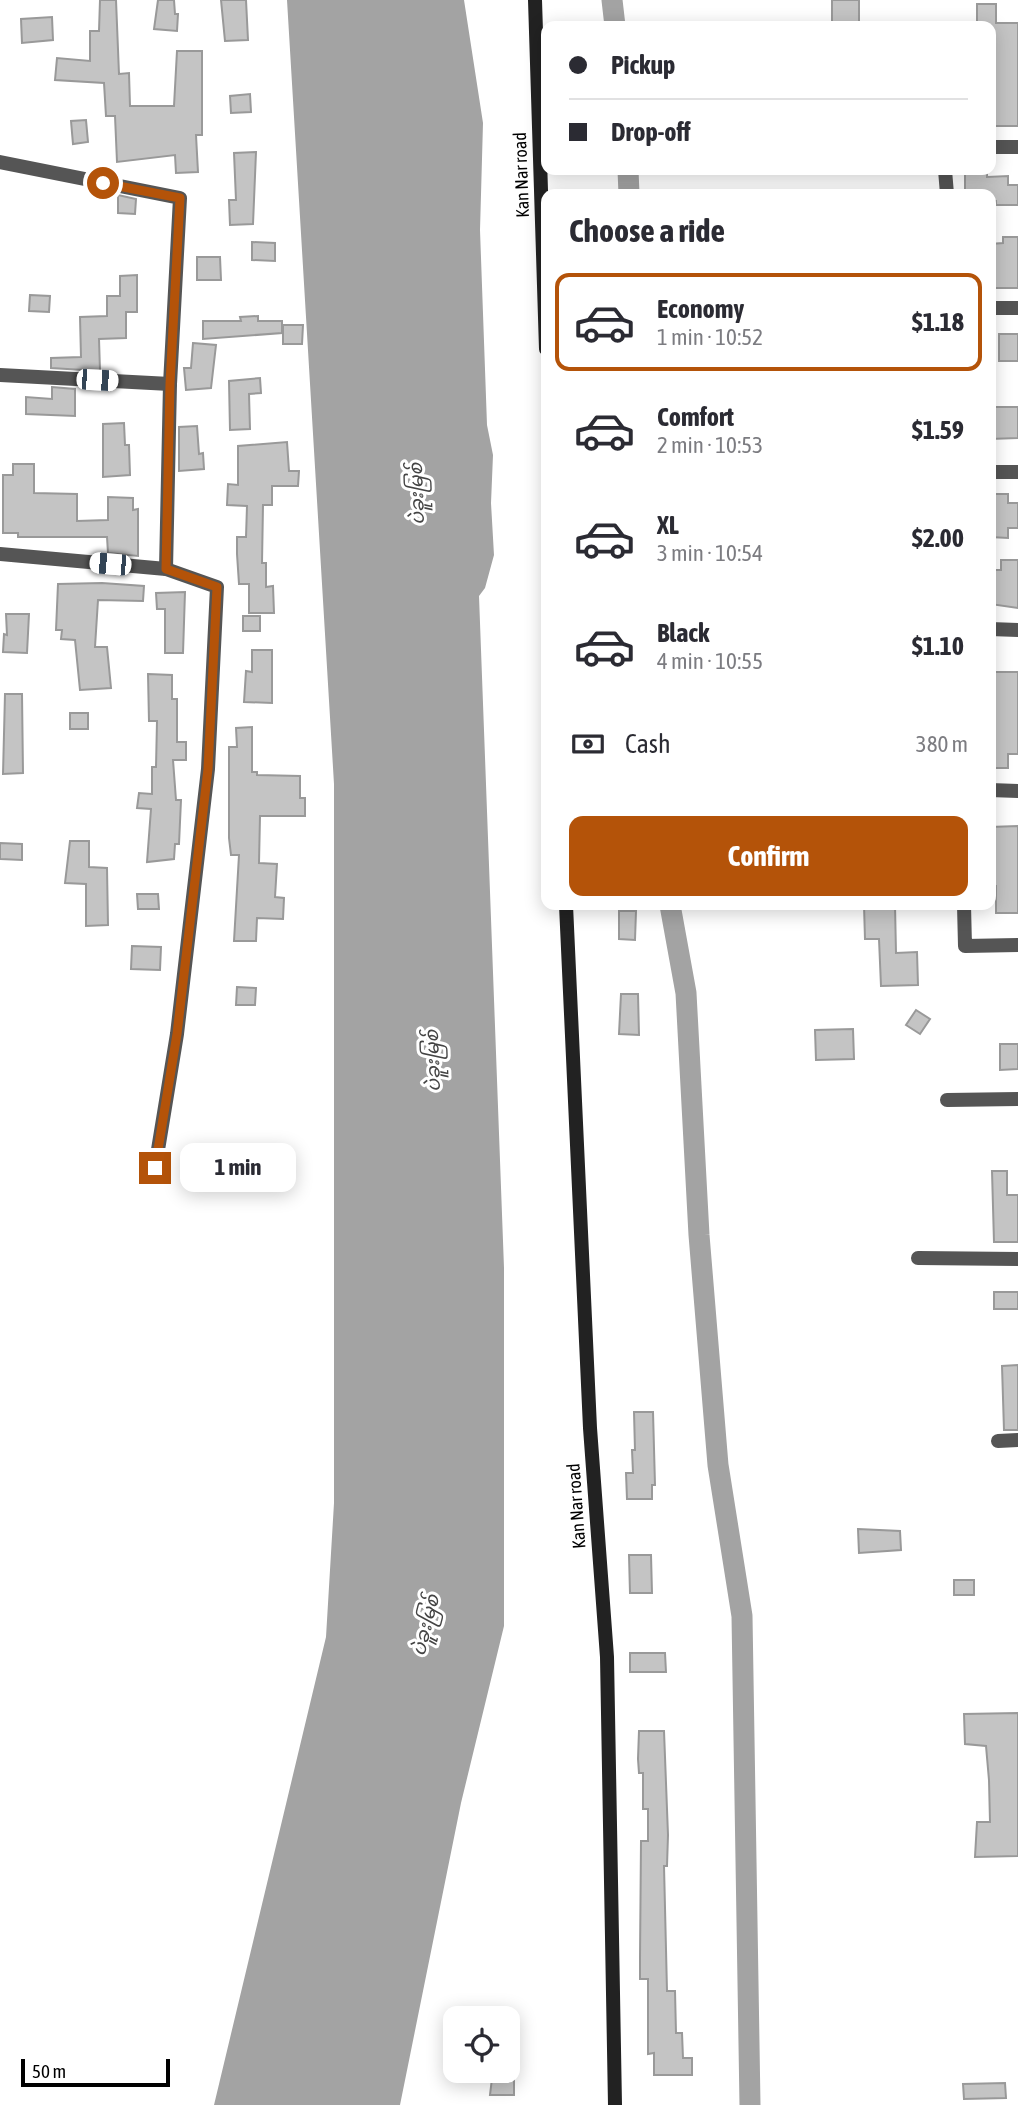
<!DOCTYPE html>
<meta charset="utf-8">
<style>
:root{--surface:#fff;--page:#f7f7f7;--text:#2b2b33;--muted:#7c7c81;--line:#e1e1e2;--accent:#b45309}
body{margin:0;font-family:"Asap Condensed","Noto Sans Myanmar",sans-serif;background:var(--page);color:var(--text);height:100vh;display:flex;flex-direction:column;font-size:26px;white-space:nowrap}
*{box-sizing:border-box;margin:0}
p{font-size:23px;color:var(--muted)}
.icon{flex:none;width:38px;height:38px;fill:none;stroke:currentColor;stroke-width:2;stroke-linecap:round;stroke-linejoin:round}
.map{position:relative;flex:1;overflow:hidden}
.sheet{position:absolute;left:541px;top:189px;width:455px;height:721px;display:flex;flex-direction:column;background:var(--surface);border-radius:14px;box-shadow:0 4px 18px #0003}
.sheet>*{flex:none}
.banner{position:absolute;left:541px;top:21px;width:455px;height:154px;border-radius:14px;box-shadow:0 4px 18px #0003;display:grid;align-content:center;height:154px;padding:0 28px;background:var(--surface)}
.tools{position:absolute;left:443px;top:2006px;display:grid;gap:14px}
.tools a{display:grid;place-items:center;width:77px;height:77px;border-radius:14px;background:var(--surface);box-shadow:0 4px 18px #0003;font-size:35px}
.scale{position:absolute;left:21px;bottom:18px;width:149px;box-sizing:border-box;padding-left:7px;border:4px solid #000;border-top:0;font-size:19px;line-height:24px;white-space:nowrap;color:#000;-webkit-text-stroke:5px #fff;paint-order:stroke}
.end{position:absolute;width:32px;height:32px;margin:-16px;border:9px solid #b45309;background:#fff;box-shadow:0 0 0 4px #fff}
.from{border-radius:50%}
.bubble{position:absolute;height:49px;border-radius:14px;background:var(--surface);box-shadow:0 4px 18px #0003;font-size:23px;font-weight:700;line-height:49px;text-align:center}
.car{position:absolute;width:21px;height:42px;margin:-21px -10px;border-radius:9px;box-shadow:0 0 5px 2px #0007;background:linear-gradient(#fff 24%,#345 0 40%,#fff 0 76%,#345 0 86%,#fff 0)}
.banner b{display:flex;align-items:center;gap:24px;height:66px;font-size:26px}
.banner b+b{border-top:2px solid var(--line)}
.banner i{width:18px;height:18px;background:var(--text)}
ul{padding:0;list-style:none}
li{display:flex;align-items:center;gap:21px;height:98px;margin:0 14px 10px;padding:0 14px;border:4px solid transparent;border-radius:14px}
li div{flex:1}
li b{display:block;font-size:26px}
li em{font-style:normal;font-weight:700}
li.selected{border-color:var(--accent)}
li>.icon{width:63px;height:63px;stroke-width:1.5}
h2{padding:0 28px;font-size:32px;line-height:84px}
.pay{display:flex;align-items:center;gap:18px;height:77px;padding:0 28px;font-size:26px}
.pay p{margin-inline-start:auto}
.action{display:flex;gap:14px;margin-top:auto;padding:14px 28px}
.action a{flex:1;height:80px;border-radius:14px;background:var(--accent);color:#fff;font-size:28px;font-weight:700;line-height:80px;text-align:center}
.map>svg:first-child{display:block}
.water{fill:#a3a3a3}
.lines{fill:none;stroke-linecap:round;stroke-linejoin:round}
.canal{stroke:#a3a3a3;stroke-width:21}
.building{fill:#c4c4c4;stroke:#999;stroke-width:2}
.street{stroke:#555;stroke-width:14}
.secondary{stroke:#222;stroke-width:14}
.route{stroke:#b45309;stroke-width:9}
.labels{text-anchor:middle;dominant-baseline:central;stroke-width:6;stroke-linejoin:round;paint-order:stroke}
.street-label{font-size:18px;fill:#000;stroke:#fff}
.water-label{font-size:19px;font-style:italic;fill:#444;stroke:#fff}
</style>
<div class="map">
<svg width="1018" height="2105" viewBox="0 0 1018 2105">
<rect width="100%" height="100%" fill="#fff"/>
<polygon class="water" points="287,0 464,0 483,123 480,230 487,425 493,455 491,503 494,555 485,588 479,596 504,1268 504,1626 461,1803 400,2105 214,2105 326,1637 334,1503 334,784"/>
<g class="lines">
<g class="canal">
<polyline points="612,0 615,26"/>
<polyline points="628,170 629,194"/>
<polyline points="670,905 686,993 699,1235 718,1465 742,1616 750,2105"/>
</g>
</g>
<g class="building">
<polygon points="100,0 116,0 119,74 129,73 130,106 174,106 177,51 202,51 202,135 196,135 198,172 176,173 175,155 117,162 115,116 106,116 104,83 55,80 57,58 90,61 90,31 99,31"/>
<polygon points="158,0 174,0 175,14 178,14 177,31 154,29"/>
<polygon points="221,0 246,0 248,40 225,41"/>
<rect x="832" y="0" width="27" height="26"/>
<polygon points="977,4 996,4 996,23 1018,23 1018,126 993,126 990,26 977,26"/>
<polygon points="52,17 53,40 22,43 21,19"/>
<polygon points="250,94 251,112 231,113 230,96"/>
<polygon points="86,120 88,142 73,144 71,121"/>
<polygon points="256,152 253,224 230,225 229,200 236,200 234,153"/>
<polygon points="965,171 987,171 987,177 1008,176 1008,185 1018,185 1018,205 996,205 996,201 990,201 990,194 965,194"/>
<polygon points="118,195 136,199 135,214 118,213"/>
<polygon points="1003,237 1018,237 1018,288 990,288 990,244 1003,243"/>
<polygon points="252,242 275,243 275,261 252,260"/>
<polygon points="197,257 220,257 221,280 197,280"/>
<polygon points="137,275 137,312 126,312 126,338 99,339 100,371 51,368 51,358 81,357 80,317 107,316 107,296 120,296 120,276"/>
<polygon points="30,295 50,296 49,312 29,311"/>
<polygon points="258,316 258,321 282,321 282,333 203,339 203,321 241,321 240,317"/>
<polygon points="283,325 303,325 302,344 283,344"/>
<rect x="999" y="334" width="19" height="27"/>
<polygon points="193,343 216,345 211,388 186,390 184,368 191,368"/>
<polygon points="260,378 261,393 249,394 250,429 230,430 229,381"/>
<polygon points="52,387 75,389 75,416 26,414 26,397 52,399"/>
<polygon points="990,407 1018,407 1018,438 990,439"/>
<polygon points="124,423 125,445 129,445 130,475 103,477 103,424"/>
<polygon points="197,426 199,454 203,453 204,469 179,471 179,427"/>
<polygon points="287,442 289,471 299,471 298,486 272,486 272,505 263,505 262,563 266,563 266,587 273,586 274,613 249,613 249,584 239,584 237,554 237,537 246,537 247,506 227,505 228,484 238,485 238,446"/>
<polygon points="13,464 34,464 34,493 77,494 77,521 108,520 108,497 133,498 133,510 138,509 138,556 108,553 107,537 18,537 18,533 3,533 3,475 13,475"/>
<polygon points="990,494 1008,494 1008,503 1018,503 1018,528 1008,528 1008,538 990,537"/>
<polygon points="1001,560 1018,560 1018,608 990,604 990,570 1001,570"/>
<polygon points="102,583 144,586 143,601 98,600 95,647 107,647 111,688 80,690 75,640 61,639 62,630 56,630 58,584"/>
<polygon points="185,592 183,653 165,653 165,609 157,609 156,593"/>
<polygon points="6,614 29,614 27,653 3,652 4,634 7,635"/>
<rect x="243" y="616" width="17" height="15"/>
<polygon points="252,650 272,650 272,703 244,702 246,671 252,672"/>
<polygon points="991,672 1018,672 1018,754 1008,754 1008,768 991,768"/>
<polygon points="148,674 172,675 172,699 177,699 177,742 186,742 186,760 173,760 176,800 181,800 179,844 175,844 174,859 147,862 151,809 137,808 139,793 152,794 152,767 156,767 157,721 149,721"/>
<polygon points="5,694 22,694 23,773 3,774"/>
<rect x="70" y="713" width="18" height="16"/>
<polygon points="252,727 252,772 257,772 257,775 300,776 300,798 305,798 305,816 260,816 259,863 277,864 275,897 284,898 283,919 257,918 256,941 234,941 239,855 231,855 229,838 229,747 237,747 236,728"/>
<polygon points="1018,826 1018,913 996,913 996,886 990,886 990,827"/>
<polygon points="70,841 89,841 89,867 107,868 108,925 86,926 86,884 65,883"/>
<polygon points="0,843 22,844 22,860 0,859"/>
<polygon points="137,894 158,894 159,909 138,909"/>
<polygon points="864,905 895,905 896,953 917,952 918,985 881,986 879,939 865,939"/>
<polygon points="619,911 636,911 635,940 619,939"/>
<polygon points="132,946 161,947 160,970 131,969"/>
<polygon points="237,987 256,988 255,1005 236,1005"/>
<polygon points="621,994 638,994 639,1035 619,1034"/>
<polygon points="916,1010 930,1019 920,1034 906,1025"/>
<polygon points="853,1029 854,1059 816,1060 815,1030"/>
<polygon points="1000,1044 1018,1044 1018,1069 1000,1070"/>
<polygon points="992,1171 1007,1171 1007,1195 1018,1195 1018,1242 994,1242"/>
<rect x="994" y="1292" width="24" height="17"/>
<polygon points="1018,1365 1018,1430 1004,1430 1002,1366"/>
<polygon points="634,1412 653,1412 655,1485 652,1485 652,1499 627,1499 626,1473 633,1473 632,1450 635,1450"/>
<polygon points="858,1529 900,1531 901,1550 859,1553"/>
<polygon points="629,1555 651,1555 652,1593 630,1593"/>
<rect x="954" y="1580" width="20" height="15"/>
<polygon points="630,1653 665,1653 666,1672 630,1672"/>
<polygon points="1018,1713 1018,1856 975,1857 977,1822 990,1822 989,1780 986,1746 965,1744 964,1714"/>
<polygon points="639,1731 664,1731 668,1835 667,1866 664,1866 667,1991 675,1991 676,2033 682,2033 683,2058 692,2058 692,2075 654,2075 654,2053 648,2054 648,1979 640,1979 640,1958 641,1841 648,1841 648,1809 643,1809 643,1773 639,1773 638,1759"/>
<polygon points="493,2070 514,2070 514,2095 490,2095"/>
<polygon points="1005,2083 1006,2098 964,2099 963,2084"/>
</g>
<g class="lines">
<g class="street">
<polyline points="990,147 1018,147"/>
<polyline points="0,162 180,198 170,384 166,569"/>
<polyline points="945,170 947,194"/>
<polyline points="990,308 1018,308"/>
<polyline points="0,375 170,384"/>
<polyline points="990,472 1018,472"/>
<polyline points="0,554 166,569 217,587 208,769 177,1034 155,1168"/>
<polyline points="990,629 1018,630"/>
<polyline points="990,790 1018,791"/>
<polyline points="964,905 965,946 1018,945"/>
<polyline points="947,1100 1018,1099"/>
<polyline points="918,1258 1018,1259"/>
<polyline points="998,1441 1018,1440"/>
</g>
<g class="secondary">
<polyline points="535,0 546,349"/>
<polyline points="566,905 590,1428 607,1657 615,2105"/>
</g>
</g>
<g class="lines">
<polyline class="route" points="103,183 180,198 170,384 166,569 217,587 208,769 177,1034 155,1168"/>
</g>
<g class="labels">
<g class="street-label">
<text transform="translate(521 175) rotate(-92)">Kan Nar road</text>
<text transform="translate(576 1506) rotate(-94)">Kan Nar road</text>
</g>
<g class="water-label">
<text transform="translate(416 494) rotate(-92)">ပဲခူးမြစ်</text>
<text transform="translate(432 1061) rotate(-92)">ပဲခူးမြစ်</text>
<text transform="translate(425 1625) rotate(-76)">ပဲခူးမြစ်</text>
</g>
</g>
</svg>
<div class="tools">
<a><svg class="icon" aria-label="locate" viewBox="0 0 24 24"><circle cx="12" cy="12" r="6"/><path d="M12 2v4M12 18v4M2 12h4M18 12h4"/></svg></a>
</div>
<div class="scale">50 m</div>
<i class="end from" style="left:103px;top:183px"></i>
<i class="end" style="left:155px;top:1168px"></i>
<div class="bubble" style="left:180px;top:1143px;width:116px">1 min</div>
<i class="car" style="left:97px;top:380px;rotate:93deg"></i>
<i class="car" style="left:110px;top:564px;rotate:275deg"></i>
<div class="banner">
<b><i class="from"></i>Pickup</b>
<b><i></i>Drop-off</b>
</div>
<section class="sheet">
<h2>Choose a ride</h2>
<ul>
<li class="selected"><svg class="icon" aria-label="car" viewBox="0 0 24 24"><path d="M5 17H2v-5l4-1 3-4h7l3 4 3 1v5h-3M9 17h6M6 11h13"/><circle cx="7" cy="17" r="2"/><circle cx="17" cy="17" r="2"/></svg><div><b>Economy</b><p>1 min · 10:52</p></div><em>$1.18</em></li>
<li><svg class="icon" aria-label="car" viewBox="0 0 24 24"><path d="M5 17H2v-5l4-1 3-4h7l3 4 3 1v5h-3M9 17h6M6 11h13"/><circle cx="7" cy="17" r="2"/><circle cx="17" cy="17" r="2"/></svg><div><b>Comfort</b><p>2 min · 10:53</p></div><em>$1.59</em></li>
<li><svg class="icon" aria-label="car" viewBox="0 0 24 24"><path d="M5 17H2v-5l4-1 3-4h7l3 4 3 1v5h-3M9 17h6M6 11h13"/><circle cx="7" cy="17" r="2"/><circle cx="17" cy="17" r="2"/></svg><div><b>XL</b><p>3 min · 10:54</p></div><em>$2.00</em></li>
<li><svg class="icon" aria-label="car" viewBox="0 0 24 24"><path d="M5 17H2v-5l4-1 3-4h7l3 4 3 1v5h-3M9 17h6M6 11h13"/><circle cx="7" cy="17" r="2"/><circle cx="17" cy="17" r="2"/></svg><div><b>Black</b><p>4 min · 10:55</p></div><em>$1.10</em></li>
</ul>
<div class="pay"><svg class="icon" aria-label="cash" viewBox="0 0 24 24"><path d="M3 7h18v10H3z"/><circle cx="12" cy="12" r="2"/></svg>Cash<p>380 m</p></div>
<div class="action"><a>Confirm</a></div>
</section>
</div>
